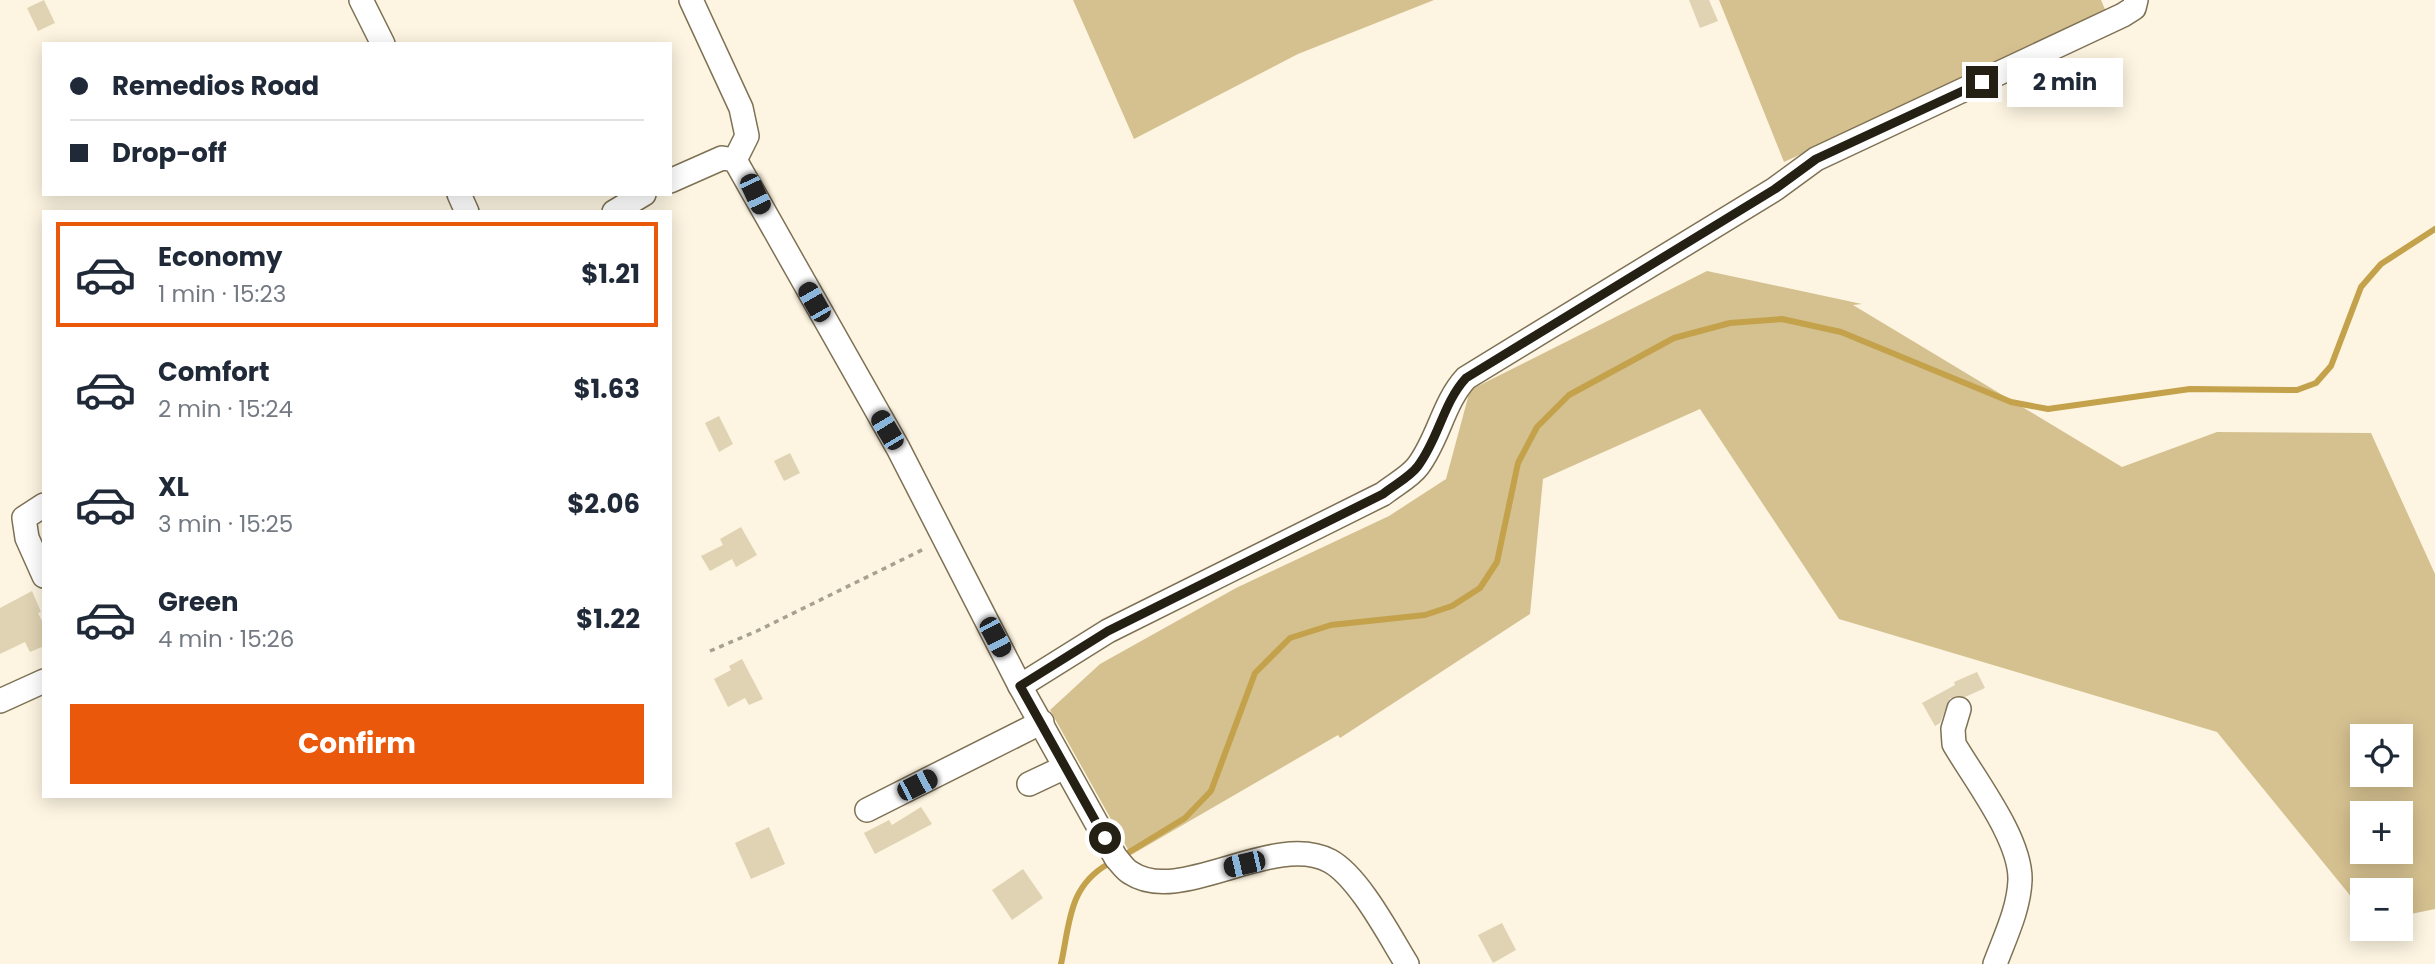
<!DOCTYPE html>
<meta charset="utf-8">
<style>
:root{--surface:#fff;--page:#f2f2f3;--text:#1f2937;--muted:#747a83;--line:#e0e1e3;--accent:#ea580c}
body{margin:0;font-family:Poppins,sans-serif;background:var(--page);color:var(--text);height:100vh;display:flex;flex-direction:column;font-size:26px;white-space:nowrap}
*{box-sizing:border-box;margin:0}
p{font-size:23px;color:var(--muted)}
.icon{flex:none;width:38px;height:38px;fill:none;stroke:currentColor;stroke-width:2;stroke-linecap:round;stroke-linejoin:round}
.map{position:relative;flex:1;overflow:hidden}
.sheet{position:absolute;left:42px;top:210px;width:630px;height:588px;display:flex;flex-direction:column;background:var(--surface);border-radius:0px;box-shadow:0 4px 18px #0003}
.sheet>*{flex:none}
.hud{position:absolute;left:42px;top:42px;width:630px;height:154px;border-radius:0px;box-shadow:0 4px 18px #0003;display:grid;align-content:center;height:154px;padding:0 28px;background:var(--surface)}
.tools{position:absolute;left:2350px;top:724px;display:grid;gap:14px}
.tools a{display:grid;place-items:center;width:63px;height:63px;border-radius:0px;background:var(--surface);box-shadow:0 4px 18px #0003;font-size:35px}
.end{position:absolute;width:32px;height:32px;margin:-16px;border:9px solid #252014;background:#fff;box-shadow:0 0 0 4px #fff}
.from{border-radius:50%}
.bubble{position:absolute;height:49px;border-radius:0px;background:var(--surface);box-shadow:0 4px 18px #0003;font-size:23px;font-weight:700;line-height:49px;text-align:center}
.car{position:absolute;width:21px;height:42px;margin:-21px -10px;border-radius:9px;box-shadow:0 0 5px 2px #0007;background:linear-gradient(#222 24%,#8ab4d8 0 40%,#222 0 76%,#8ab4d8 0 86%,#222 0)}
.hud b{display:flex;align-items:center;gap:24px;height:66px;font-size:26px}
.hud b+b{border-top:2px solid var(--line)}
.hud i{width:18px;height:18px;background:var(--text)}
ul{padding:12px 0 0;list-style:none}
li{display:flex;align-items:center;gap:21px;height:105px;margin:0 14px 10px;padding:0 14px;border:4px solid transparent;border-radius:0px}
li div{flex:1}
li b{display:block;font-size:26px}
li em{font-style:normal;font-weight:700}
li.on{border-color:var(--accent)}
li>.icon{width:63px;height:63px;stroke-width:1.5}
.primary-button{display:flex;gap:14px;margin-top:auto;padding:14px 28px}
.primary-button a{flex:1;height:80px;border-radius:0px;background:var(--accent);color:#fff;font-size:28px;font-weight:700;line-height:80px;text-align:center}
.map>svg:first-child{display:block}
.green{fill:#d5c190;fill-rule:evenodd}
.lines{fill:none;stroke-linecap:round;stroke-linejoin:round}
.stream{stroke:#c3a24b;stroke-width:6}
.building{fill:#e0d3b3}
.minor-casing{stroke:#7e7154;stroke-width:26}
.path{stroke:#a7a190;stroke-width:3.5;stroke-dasharray:5 5;stroke-linecap:butt}
.minor{stroke:#fff;stroke-width:23}
.route{stroke:#252014;stroke-width:9}
</style>
<div class="map">
<svg width="2435" height="964" viewBox="0 0 2435 964">
<rect width="100%" height="100%" fill="#fdf5e1"/>
<g class="green">
<polygon points="1073,0 1434,0 1298,54 1134,139"/>
<polygon points="1719,0 2101,0 2107,14 1784,162"/>
<path d="M1707 271 1862 304 1853 305 2122 467 2217 432 2371 433 2435 574V909L2401 916V891H2362V910L2217 732 1839 619 1700 409 1543 479 1530 614 1340 738 1338 735 1131 855 1050 710 1100 664 1236 588 1389 516 1446 479 1470 390ZM2362 737H2401V775H2362ZM2362 814H2401V852H2362Z"/>
</g>
<g class="lines">
<g class="stream">
<polyline points="1126,854 1185,818 1211,791 1255,673 1290,638 1331,625 1425,615 1452,606 1480,588 1497,562 1518,463 1537,427 1569,395 1674,338 1730,323 1782,319 1841,332 2011,402 2048,409 2190,389 2297,390 2316,383 2331,366 2361,287 2381,264 2435,229"/>
<path d="M1061 964C1070 923 1068 887 1108 864"/>
</g>
</g>
<g class="building">
<polygon points="44,0 55,23 38,31 27,8"/>
<polygon points="1689,0 1709,0 1718,21 1700,28"/>
<polygon points="719,416 733,444 719,452 705,423"/>
<polygon points="790,453 800,473 784,481 774,461"/>
<polygon points="741,527 757,555 736,567 732,559 710,571 701,556 723,545 720,539"/>
<polygon points="32,591 41,612 38,613 44,625 44,646 30,652 25,642 0,654 0,608"/>
<polygon points="742,659 763,699 749,705 745,698 728,707 714,679 731,670 729,666"/>
<polygon points="1977,672 1985,688 1965,697 1950,698 1940,723 1935,726 1922,703 1955,685 1954,682"/>
<polygon points="921,807 932,824 875,854 864,833 889,820 892,825"/>
<polygon points="769,827 785,864 751,879 735,843"/>
<polygon points="1023,869 1043,898 1012,920 992,890"/>
<polygon points="1502,923 1516,950 1493,963 1478,935"/>
</g>
<g class="lines">
<g class="minor-casing">
<g id="minor">
<polyline points="361,0 383,44"/>
<polyline points="691,0 741,108 747,136 735,160"/>
<path d="M670 181 722 158 735 160 898 448 1020 686 1116 858C1121 863 1125 870 1131 873 1180 906 1274 831 1330 861 1359 877 1389 935 1407 964"/>
<polyline points="459,194 467,212"/>
<polyline points="614,212 644,194"/>
<polyline points="44,505 24,518 27,538 44,576"/>
<path d="M1020 686 1108 631 1383 494C1394 485 1410 477 1418 466 1439 438 1443 403 1466 378L1775 189 1816 159 2123 15 2134 8 2136 0"/>
<polyline points="0,701 44,681"/>
<path d="M1959 709 1953 729 1954 744C1975 780 2021 839 2020 880 2019 909 2005 937 1995 964"/>
<polyline points="1029,784 1065,767"/>
<polyline points="867,810 1042,722"/>
</g>
</g>
<polyline class="path" points="710,651 757,631 926,548"/>
<use href="#minor" class="minor"/>
</g>
<g class="lines">
<path class="route" d="M1105 838 1020 686 1108 631 1383 494C1394 485 1410 477 1418 466 1439 438 1443 403 1466 378L1775 189 1816 159 1982 82"/>
</g>
</svg>
<div class="tools">
<a><svg class="icon" aria-label="locate" viewBox="0 0 24 24"><circle cx="12" cy="12" r="6"/><path d="M12 2v4M12 18v4M2 12h4M18 12h4"/></svg></a>
<a>+</a>
<a>−</a>
</div>
<i class="end from" style="left:1105px;top:838px"></i>
<i class="end" style="left:1982px;top:82px"></i>
<div class="bubble" style="left:2007px;top:58px;width:116px">2 min</div>
<i class="car" style="left:755px;top:194px;rotate:155deg"></i>
<i class="car" style="left:814px;top:302px;rotate:330deg"></i>
<i class="car" style="left:887px;top:430px;rotate:329deg"></i>
<i class="car" style="left:995px;top:637px;rotate:152deg"></i>
<i class="car" style="left:917px;top:785px;rotate:63deg"></i>
<i class="car" style="left:1244px;top:864px;rotate:257deg"></i>
<div class="hud">
<b><i class="from"></i>Remedios Road</b>
<b><i></i>Drop-off</b>
</div>
<section class="sheet">
<ul>
<li class="on"><svg class="icon" aria-label="car" viewBox="0 0 24 24"><path d="M5 17H2v-5l4-1 3-4h7l3 4 3 1v5h-3M9 17h6M6 11h13"/><circle cx="7" cy="17" r="2"/><circle cx="17" cy="17" r="2"/></svg><div><b>Economy</b><p>1 min · 15:23</p></div><em>$1.21</em></li>
<li><svg class="icon" aria-label="car" viewBox="0 0 24 24"><path d="M5 17H2v-5l4-1 3-4h7l3 4 3 1v5h-3M9 17h6M6 11h13"/><circle cx="7" cy="17" r="2"/><circle cx="17" cy="17" r="2"/></svg><div><b>Comfort</b><p>2 min · 15:24</p></div><em>$1.63</em></li>
<li><svg class="icon" aria-label="car" viewBox="0 0 24 24"><path d="M5 17H2v-5l4-1 3-4h7l3 4 3 1v5h-3M9 17h6M6 11h13"/><circle cx="7" cy="17" r="2"/><circle cx="17" cy="17" r="2"/></svg><div><b>XL</b><p>3 min · 15:25</p></div><em>$2.06</em></li>
<li><svg class="icon" aria-label="car" viewBox="0 0 24 24"><path d="M5 17H2v-5l4-1 3-4h7l3 4 3 1v5h-3M9 17h6M6 11h13"/><circle cx="7" cy="17" r="2"/><circle cx="17" cy="17" r="2"/></svg><div><b>Green</b><p>4 min · 15:26</p></div><em>$1.22</em></li>
</ul>
<div class="primary-button"><a>Confirm</a></div>
</section>
</div>
